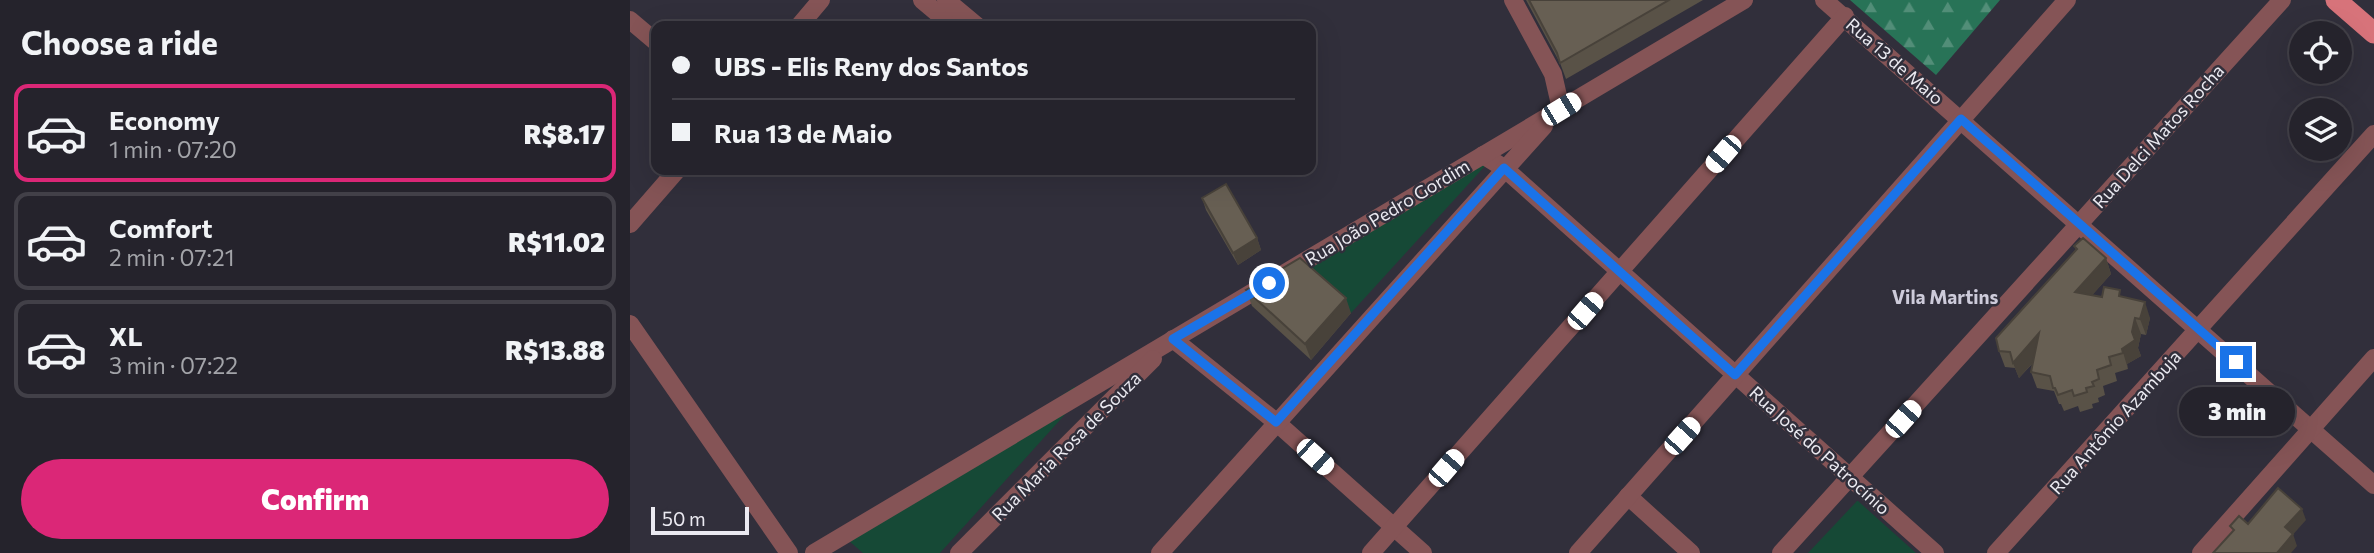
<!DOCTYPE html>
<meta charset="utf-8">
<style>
:root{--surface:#25232c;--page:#2d2b34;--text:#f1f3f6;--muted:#a3a4a9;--line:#424048;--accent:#db2777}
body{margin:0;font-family:Commissioner,sans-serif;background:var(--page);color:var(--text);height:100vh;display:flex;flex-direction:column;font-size:26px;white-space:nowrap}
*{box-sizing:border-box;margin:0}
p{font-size:23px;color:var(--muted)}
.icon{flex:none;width:38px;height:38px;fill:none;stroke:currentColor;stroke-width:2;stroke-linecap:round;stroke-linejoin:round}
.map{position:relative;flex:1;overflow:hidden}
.panel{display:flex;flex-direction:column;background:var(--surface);width:630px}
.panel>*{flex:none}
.guide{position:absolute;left:21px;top:21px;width:665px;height:154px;border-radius:14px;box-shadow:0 7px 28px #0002,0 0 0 2px var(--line);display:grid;align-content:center;height:154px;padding:0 21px;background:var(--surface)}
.buttons{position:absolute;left:1659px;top:21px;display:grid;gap:14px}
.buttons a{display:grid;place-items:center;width:63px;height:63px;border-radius:50%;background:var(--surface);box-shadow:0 7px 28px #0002,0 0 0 2px var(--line);font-size:35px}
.scale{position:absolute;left:21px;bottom:18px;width:98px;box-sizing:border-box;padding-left:7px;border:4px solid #ebeaf1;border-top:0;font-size:19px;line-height:24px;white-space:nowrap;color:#ebeaf1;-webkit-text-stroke:5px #312f3b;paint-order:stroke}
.end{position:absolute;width:32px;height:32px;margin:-16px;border:9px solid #1a73e8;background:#fff;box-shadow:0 0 0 4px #fff}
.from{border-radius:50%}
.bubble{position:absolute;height:49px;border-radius:24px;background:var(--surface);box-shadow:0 7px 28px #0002,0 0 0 2px var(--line);font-size:23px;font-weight:800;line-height:49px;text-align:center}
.car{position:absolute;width:21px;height:42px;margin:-21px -10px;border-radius:9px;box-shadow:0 0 5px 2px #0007;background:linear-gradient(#fff 24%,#345 0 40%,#fff 0 76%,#345 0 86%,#fff 0)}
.guide b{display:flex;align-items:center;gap:24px;height:66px;font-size:26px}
.guide b+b{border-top:2px solid var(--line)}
.guide i{width:18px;height:18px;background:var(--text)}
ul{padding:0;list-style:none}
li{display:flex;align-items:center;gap:21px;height:98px;margin:0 14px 10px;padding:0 7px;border:4px solid var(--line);border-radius:14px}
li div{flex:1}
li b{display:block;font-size:26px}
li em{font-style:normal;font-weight:800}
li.active{border-color:var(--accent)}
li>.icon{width:63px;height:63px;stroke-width:1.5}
h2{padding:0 21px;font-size:32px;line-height:84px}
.action{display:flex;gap:14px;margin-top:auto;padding:14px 21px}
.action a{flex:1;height:80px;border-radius:42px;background:var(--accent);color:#fff;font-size:28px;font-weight:800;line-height:80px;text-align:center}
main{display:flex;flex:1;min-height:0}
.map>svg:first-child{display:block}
.green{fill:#164936}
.forest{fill:url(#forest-firs)}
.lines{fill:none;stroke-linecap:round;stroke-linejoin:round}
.minor{stroke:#855456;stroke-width:18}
.major{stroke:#d7737a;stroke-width:21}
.wall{fill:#595247}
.shaded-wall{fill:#48423a}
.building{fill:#675f53;stroke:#48423a;stroke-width:2}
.route{stroke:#1a73e8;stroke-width:9}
.labels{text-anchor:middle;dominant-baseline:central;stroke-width:5;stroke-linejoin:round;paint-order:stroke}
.street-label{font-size:18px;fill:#ebeaf1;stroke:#312f3b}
.neighbourhood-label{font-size:19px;font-weight:bold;fill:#cdcbda;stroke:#312f3b}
</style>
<main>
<section class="panel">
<h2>Choose a ride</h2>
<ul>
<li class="active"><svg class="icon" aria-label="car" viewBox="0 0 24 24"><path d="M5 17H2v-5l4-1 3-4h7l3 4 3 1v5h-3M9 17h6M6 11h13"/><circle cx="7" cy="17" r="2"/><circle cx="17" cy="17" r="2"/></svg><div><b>Economy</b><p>1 min · 07:20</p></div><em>R$8.17</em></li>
<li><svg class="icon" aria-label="car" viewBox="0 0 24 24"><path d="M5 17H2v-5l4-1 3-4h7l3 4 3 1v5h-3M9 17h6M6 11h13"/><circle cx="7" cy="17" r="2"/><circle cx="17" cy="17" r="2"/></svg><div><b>Comfort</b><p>2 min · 07:21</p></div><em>R$11.02</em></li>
<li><svg class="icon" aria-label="car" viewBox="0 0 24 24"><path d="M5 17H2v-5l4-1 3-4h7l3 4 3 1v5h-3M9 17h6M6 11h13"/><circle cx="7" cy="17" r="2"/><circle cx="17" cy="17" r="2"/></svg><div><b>XL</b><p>3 min · 07:22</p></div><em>R$13.88</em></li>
</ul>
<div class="action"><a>Confirm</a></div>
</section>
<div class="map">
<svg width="1744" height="553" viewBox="0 0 1744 553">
<defs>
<pattern id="forest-firs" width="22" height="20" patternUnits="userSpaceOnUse" patternTransform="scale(1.75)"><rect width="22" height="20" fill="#287357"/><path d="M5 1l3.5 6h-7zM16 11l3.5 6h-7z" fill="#528e78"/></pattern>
</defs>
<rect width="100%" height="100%" fill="#312f3b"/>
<g class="green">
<polygon points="843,153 855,166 721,313 661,261"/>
<polygon points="444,387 452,391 449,399 310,553 233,553 219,541"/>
<polygon points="1227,501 1228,501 1286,553 1178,553"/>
</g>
<polygon class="forest" points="1220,0 1370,0 1306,75"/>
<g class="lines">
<g class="minor">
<polyline points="292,0 323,26"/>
<polyline points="316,0 347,26"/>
<polyline points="883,0 923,74 931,109"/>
<polyline points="1194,0 1744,485"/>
<polyline points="0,20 26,42"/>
<polyline points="169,26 191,0"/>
<polyline points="853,155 874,168 1305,553"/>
<polyline points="0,224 47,170"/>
<polyline points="0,324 159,553"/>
<polyline points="543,339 646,422 793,553"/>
<polyline points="998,496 1061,553"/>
<polyline points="184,553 1114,0"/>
<polyline points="329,553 523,359"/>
<polyline points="530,553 914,126"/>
<polyline points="741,553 1215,16"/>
<polyline points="948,553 1437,0"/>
<polyline points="1151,553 1652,0"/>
<polyline points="1366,553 1744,134"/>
<polyline points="1571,553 1744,358"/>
</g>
<polyline class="major" points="1706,0 1744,33"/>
</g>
<g class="wall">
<polygon points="896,0 1073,0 936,79 930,63"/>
<polygon points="572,198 627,238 631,250 608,265 576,210"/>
<polygon points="1444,246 1476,258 1481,274 1462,295 1472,297 1493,297 1520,318 1516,335 1511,334 1508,348 1511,356 1497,364 1498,369 1485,373 1487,381 1473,386 1475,395 1468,398 1469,402 1462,404 1463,408 1450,412 1448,406 1434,411 1431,404 1429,404 1424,391 1407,388 1401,372 1403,363 1389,378 1385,368 1375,367 1369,351 1446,250"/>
<polygon points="616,290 721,313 681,360 622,306"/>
</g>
<g class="shaded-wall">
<polygon points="627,238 631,250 608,265 603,253"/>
<polygon points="1476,258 1481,274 1451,308 1445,292"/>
<polygon points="716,298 721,313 681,360 675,344"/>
<polygon points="1515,302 1520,318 1516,335 1510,319"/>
<polygon points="1505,318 1511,334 1508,348 1511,356 1497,364 1498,369 1492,349 1502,332"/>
<polygon points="1409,333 1415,349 1389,378 1383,363"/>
<polygon points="1672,509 1676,520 1659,539 1655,527"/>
<polygon points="1663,534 1667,546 1661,553 1647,553"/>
</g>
<g class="building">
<polygon points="899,0 1039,0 930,63 927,53"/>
<polygon points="596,184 627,238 603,253 572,198"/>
<polygon points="1453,238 1476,258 1445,292 1472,297 1474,287 1490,290 1489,296 1515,302 1510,319 1505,318 1502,332 1505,340 1492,349 1493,353 1479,357 1481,365 1467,370 1469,379 1462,382 1464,386 1456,388 1457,392 1444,396 1442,390 1428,395 1425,388 1423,388 1420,376 1401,372 1409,333 1383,363 1380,352 1369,351 1366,338 1447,249 1444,246"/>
<polygon points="670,258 716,298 675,344 616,290"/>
<polygon points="1648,488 1672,509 1655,527 1663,534 1647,553 1583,553 1604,530 1600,526 1609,516 1618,524"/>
</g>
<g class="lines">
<polyline class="route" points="639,283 543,339 646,422 874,168 1105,375 1331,119 1606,362"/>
</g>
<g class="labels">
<g class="street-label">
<text transform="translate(1265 61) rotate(41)">Rua 13 de Maio</text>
<text transform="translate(1528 136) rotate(-48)">Rua Delci Matos Rocha</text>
<text transform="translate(757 212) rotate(-31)">Rua João Pedro Gordim</text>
<text transform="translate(1485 422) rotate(-48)">Rua Antônio Azambuja</text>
<text transform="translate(436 446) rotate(-45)">Rua Maria Rosa de Souza</text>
<text transform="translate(1190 450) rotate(42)">Rua José do Patrocínio</text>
</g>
<g class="neighbourhood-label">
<text x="1315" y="296">Vila Martins</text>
</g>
</g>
</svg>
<div class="buttons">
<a><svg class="icon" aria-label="locate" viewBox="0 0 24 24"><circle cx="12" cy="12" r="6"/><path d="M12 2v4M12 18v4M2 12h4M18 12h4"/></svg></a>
<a><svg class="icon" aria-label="layers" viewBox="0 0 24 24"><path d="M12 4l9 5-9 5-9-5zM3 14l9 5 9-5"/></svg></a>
</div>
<div class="scale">50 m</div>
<i class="end from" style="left:639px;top:283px"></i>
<i class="end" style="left:1606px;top:362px"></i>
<div class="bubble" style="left:1549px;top:387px;width:116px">3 min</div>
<i class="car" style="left:931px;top:109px;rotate:59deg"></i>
<i class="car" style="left:1093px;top:154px;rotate:221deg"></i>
<i class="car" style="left:955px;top:311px;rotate:41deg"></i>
<i class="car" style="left:1273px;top:419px;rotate:42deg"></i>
<i class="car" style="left:1052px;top:436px;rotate:42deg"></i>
<i class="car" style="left:685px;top:457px;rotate:132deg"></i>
<i class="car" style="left:816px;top:468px;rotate:41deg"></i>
<div class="guide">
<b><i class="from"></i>UBS - Elis Reny dos Santos</b>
<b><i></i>Rua 13 de Maio</b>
</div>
</div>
</main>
